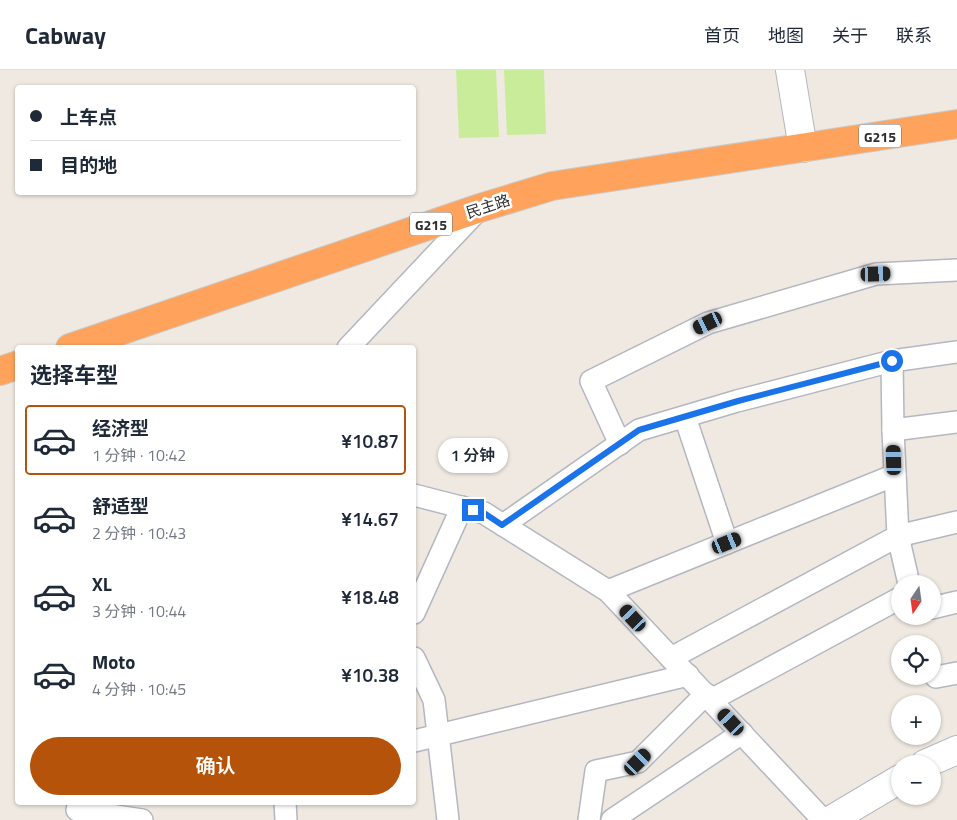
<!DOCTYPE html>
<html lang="zh">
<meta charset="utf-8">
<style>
:root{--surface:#fff;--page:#f2f2f3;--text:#1f2937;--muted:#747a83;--line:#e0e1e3;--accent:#b45309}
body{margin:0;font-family:"Titillium Web","Noto Sans SC",sans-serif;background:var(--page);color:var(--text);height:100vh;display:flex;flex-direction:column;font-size:19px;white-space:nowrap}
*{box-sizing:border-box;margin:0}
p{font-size:16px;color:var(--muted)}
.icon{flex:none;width:28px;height:28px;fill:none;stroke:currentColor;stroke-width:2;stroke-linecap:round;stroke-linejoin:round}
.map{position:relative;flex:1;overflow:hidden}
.panel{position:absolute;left:15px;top:275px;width:401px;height:460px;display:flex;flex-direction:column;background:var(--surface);border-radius:5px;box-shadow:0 1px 4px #0004}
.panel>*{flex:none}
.guide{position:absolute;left:15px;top:15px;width:401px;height:110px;border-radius:5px;box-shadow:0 1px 4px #0004;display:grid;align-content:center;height:110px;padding:0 15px;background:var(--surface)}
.needle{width:32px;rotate:193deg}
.controls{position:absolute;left:891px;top:505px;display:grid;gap:10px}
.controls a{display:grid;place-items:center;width:50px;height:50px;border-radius:50%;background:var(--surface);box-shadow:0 1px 4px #0004;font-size:25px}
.end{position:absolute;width:22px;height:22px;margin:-11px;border:6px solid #1a73e8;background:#fff;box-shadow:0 0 0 2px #fff}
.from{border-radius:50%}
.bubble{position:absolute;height:35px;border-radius:18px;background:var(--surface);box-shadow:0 1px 4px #0004;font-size:16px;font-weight:600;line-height:35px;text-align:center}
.car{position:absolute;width:15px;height:30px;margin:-15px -8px;border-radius:6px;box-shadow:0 0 4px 1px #0007;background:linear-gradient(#222 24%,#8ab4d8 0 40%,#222 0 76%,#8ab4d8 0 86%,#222 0)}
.guide b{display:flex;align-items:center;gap:18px;height:48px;font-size:19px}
.guide b+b{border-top:1px solid var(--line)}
.guide i{width:12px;height:12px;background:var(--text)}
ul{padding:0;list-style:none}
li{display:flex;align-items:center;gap:15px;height:70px;margin:0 10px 8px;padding:0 5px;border:2px solid transparent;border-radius:5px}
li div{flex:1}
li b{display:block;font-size:19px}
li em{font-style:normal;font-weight:600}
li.active{border-color:var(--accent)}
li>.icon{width:45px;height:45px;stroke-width:1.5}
h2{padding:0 15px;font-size:22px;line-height:60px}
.primary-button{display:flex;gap:10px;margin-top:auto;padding:10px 15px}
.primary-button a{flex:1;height:58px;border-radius:30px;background:var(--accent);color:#fff;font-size:20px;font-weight:600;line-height:58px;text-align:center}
header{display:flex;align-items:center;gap:30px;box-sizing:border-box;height:70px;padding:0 25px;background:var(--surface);border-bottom:1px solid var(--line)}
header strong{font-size:24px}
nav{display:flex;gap:28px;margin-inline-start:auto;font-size:18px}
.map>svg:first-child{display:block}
.pitch{fill:#c9ec9a}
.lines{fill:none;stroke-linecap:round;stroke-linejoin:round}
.street-casing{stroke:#b4b7c1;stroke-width:24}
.secondary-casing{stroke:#b4b7c1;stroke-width:30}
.highway-casing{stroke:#c9c9c9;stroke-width:30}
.street{stroke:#fff;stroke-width:21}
.secondary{stroke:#fff;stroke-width:28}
.highway{stroke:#ffa35c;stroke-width:28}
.route{stroke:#1a73e8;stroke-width:6}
.labels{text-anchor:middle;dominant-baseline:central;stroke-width:5;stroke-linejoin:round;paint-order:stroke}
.shield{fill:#fff;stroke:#6d6d6d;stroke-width:1}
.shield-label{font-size:14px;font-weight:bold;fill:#2e2e2e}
.street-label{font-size:15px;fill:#2e2e2e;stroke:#fff}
</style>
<header>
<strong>Cabway</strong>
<nav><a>首页</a><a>地图</a><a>关于</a><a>联系</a></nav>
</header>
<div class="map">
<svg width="957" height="750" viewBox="0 0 957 750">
<rect width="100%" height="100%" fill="#efe9e1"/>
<g class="pitch">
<polygon points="456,0 496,0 499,67 459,68"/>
<polygon points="504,0 544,0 546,64 507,65"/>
</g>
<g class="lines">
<g class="street-casing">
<g id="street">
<polyline points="348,278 478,140"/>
<polyline points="892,291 893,360 898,466 909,514"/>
<polyline points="685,347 727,473"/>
<polyline points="893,360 957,352"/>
<polyline points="620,374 591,311 708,253 876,204 957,200"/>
<polyline points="414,425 484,443 608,521 823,750"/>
<polyline points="503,455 639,360 737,331 892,291 957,282"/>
<polyline points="608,521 895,405"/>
<polyline points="932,538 957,532"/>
<polyline points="414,543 462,437"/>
<polyline points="414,588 434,630 448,750"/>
<polyline points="671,588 898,466 957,452"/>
<polyline points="936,607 957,603"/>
<polyline points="711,630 900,528"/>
<polyline points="414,671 688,605"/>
<polyline points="285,732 286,750"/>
<polyline points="77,740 142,750"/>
<polyline points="589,750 596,701 638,692 706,624"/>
<polyline points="612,750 742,663"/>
</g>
</g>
<g class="secondary-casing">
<g id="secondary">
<polyline points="790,0 803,78"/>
<polyline points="925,694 957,680"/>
<polyline points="831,750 900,709"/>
</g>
</g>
<g class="highway-casing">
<g id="highway">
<polyline points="70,278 480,138 552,116 957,54"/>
<polyline points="0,301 18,295"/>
</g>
</g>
<use href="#street" class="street"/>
<use href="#secondary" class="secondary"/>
<use href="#highway" class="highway"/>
</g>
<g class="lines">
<polyline class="route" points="473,440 484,443 502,455 639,360 738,331 892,291"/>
</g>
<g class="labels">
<g class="shield">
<rect x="859" y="54.5" width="42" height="23" rx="4"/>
<rect x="410" y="142.5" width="42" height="23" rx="4"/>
</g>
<g class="shield-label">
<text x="880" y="66">G215</text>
<text x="431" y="154">G215</text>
</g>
<g class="street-label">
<text transform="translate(488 136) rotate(-18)">民主路</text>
</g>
</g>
</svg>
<div class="controls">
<a><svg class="needle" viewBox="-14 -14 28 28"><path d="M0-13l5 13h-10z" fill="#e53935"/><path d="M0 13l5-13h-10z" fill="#747a83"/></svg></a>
<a><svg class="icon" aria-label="locate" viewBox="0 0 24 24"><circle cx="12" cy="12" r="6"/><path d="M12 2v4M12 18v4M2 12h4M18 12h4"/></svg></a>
<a>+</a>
<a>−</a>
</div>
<i class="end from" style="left:892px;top:291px"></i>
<i class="end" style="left:473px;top:440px"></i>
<div class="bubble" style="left:438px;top:368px;width:70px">1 分钟</div>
<i class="car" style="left:876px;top:204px;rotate:88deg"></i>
<i class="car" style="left:708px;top:253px;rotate:244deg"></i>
<i class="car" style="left:894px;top:390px;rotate:358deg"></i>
<i class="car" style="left:727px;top:473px;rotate:68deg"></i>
<i class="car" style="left:633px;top:548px;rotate:317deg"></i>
<i class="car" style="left:731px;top:652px;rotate:317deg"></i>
<i class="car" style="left:638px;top:692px;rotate:45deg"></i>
<div class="guide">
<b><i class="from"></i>上车点</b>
<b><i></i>目的地</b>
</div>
<section class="panel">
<h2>选择车型</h2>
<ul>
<li class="active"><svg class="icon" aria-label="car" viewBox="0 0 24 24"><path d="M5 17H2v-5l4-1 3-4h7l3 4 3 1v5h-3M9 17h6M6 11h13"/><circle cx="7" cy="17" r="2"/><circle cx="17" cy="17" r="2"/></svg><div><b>经济型</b><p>1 分钟 · 10:42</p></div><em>¥10.87</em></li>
<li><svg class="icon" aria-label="car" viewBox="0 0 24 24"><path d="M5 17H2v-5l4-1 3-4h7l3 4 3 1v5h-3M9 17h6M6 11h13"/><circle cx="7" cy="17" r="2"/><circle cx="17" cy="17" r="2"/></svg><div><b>舒适型</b><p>2 分钟 · 10:43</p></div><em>¥14.67</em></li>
<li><svg class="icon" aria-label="car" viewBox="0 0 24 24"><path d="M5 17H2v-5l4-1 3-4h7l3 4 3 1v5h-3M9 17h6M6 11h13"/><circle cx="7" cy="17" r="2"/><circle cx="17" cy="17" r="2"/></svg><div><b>XL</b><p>3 分钟 · 10:44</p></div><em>¥18.48</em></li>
<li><svg class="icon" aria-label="car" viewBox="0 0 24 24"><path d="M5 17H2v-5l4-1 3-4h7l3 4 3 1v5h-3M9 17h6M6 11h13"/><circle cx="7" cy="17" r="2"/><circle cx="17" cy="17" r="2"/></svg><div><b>Moto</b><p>4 分钟 · 10:45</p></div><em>¥10.38</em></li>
</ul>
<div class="primary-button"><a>确认</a></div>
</section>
</div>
